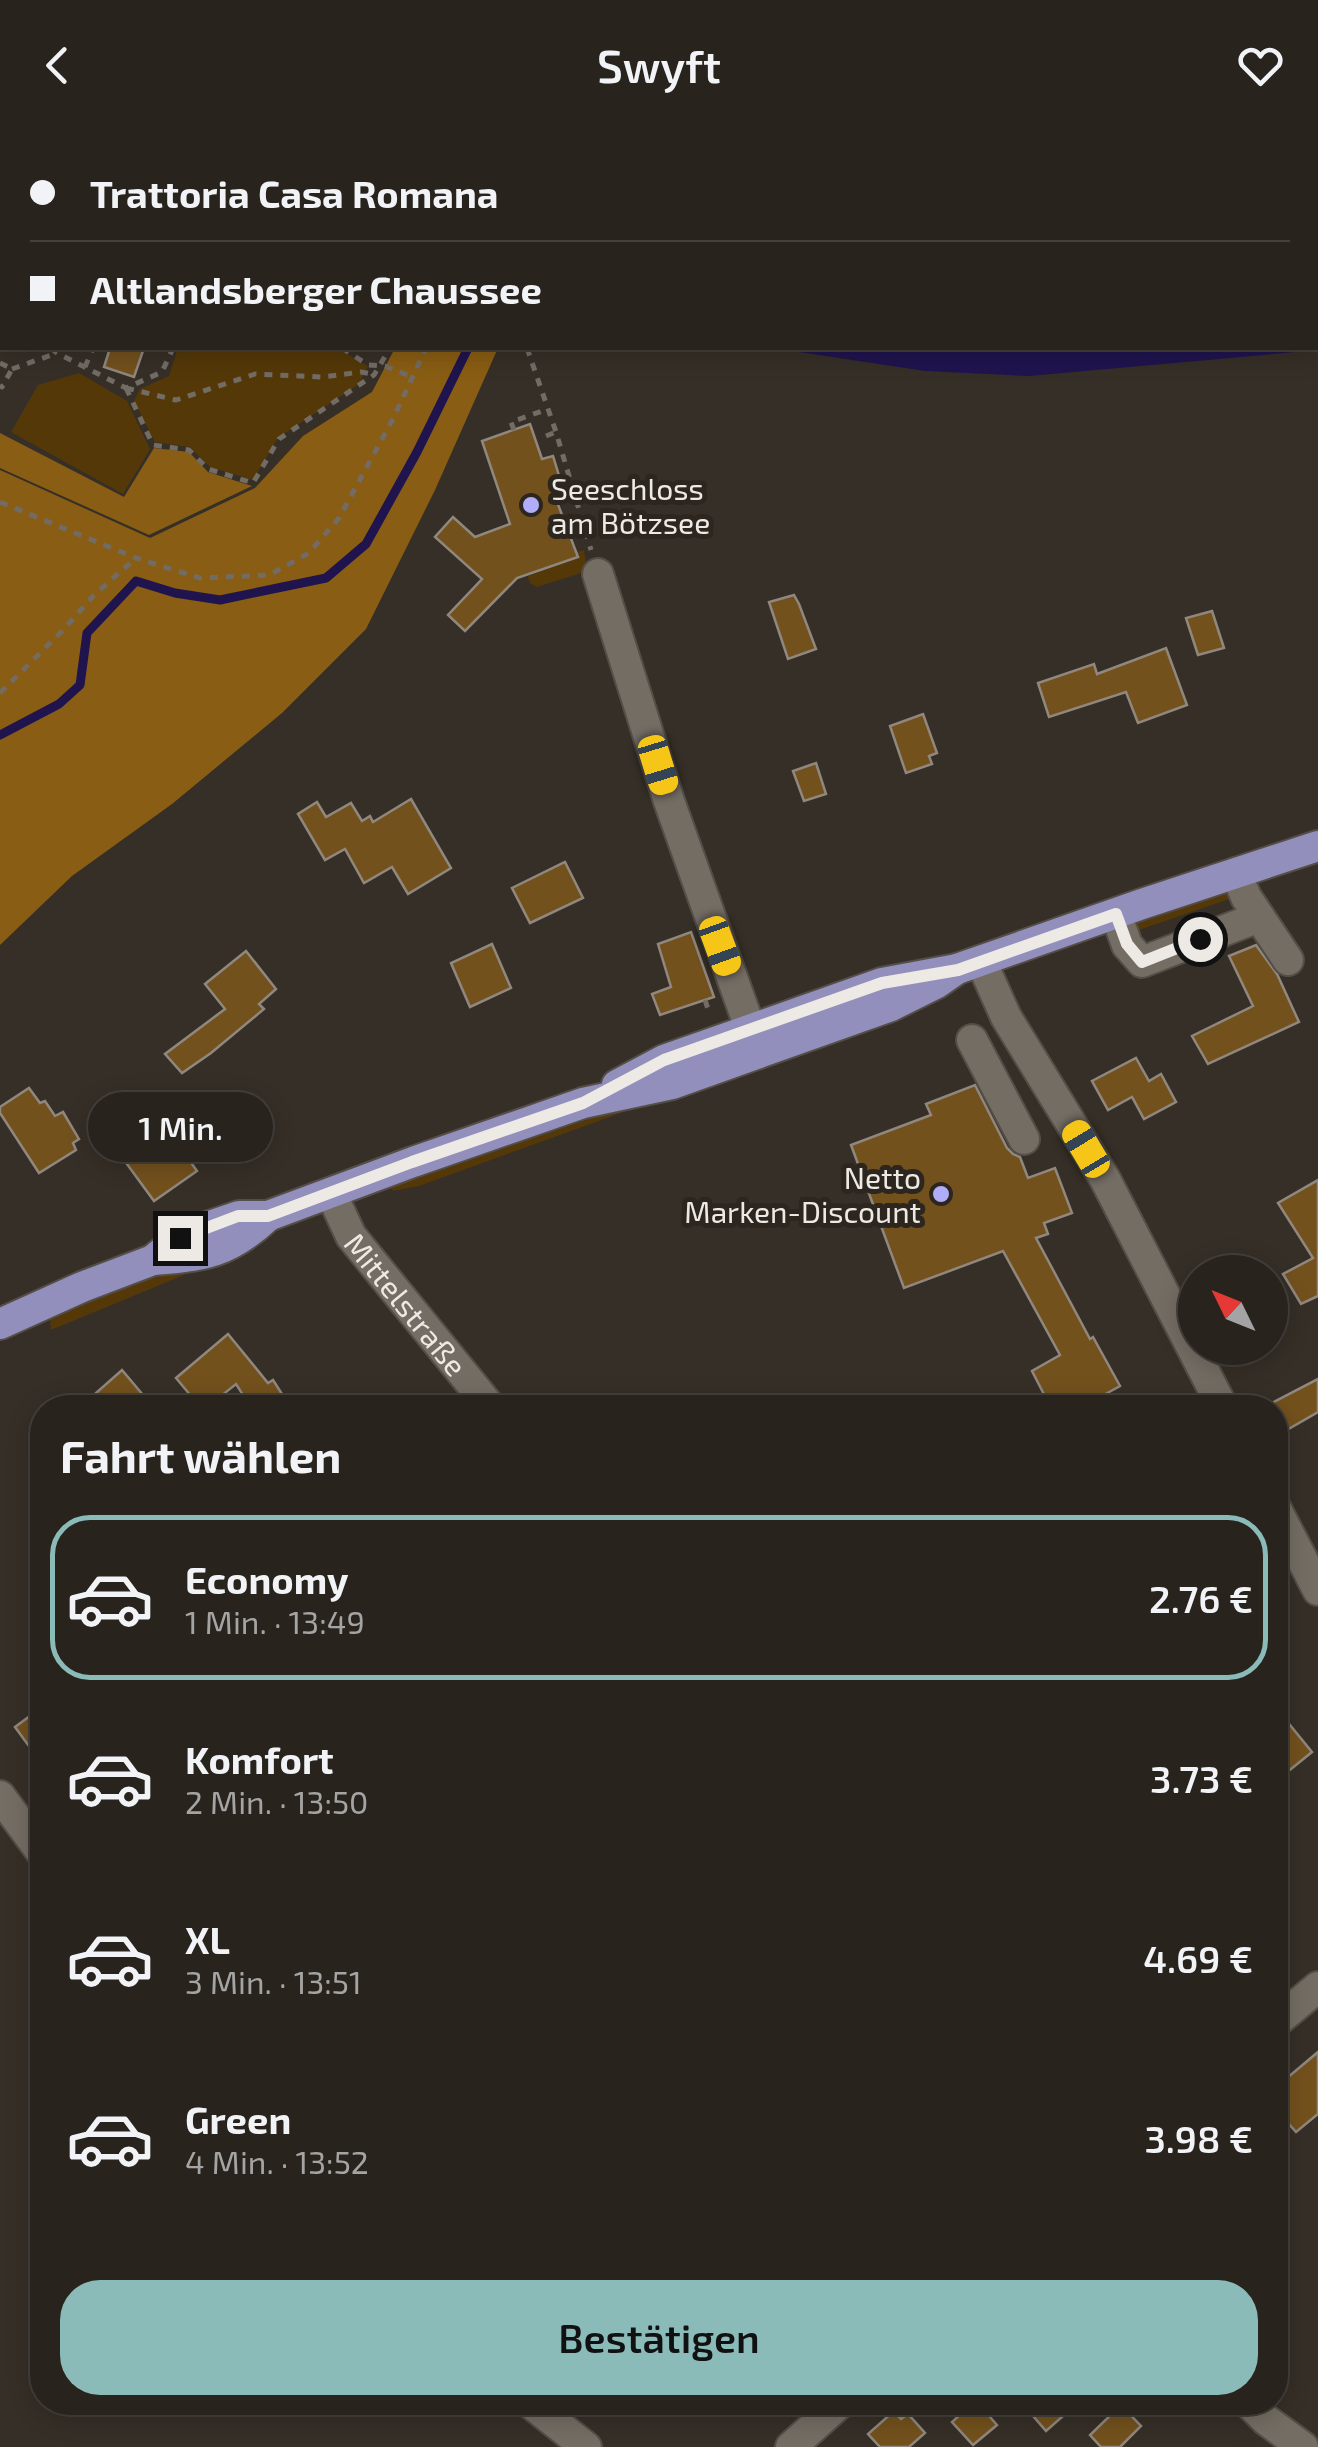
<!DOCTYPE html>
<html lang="de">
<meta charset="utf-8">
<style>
:root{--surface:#28231d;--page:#302b26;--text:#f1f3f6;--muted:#a5a4a4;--line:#44403b;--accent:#8bbbb9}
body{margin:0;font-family:"Exo 2",sans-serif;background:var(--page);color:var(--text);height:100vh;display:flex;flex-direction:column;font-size:38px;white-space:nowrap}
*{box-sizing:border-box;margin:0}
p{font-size:32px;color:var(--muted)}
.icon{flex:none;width:55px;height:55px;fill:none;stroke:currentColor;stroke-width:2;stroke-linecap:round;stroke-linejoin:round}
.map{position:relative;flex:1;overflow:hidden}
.side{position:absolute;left:30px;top:1265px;width:1258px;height:1020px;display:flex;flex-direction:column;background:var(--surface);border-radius:40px;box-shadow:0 5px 25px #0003,0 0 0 2px var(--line)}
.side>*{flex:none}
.top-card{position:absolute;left:0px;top:0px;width:1320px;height:220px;box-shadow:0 5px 25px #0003,0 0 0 2px var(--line);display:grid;align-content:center;height:220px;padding:0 30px;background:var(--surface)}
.needle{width:65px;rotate:313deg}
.buttons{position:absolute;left:1178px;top:1125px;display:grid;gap:20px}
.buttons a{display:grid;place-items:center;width:110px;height:110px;border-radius:50%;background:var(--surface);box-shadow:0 5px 25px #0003,0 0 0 2px var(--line);font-size:50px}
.end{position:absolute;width:45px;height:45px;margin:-22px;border:12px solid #ede9e4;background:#111;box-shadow:0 0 0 5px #111}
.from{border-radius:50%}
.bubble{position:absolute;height:70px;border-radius:35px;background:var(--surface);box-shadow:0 5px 25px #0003,0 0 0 2px var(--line);font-size:32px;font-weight:600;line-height:70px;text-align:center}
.car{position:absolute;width:30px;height:60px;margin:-30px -15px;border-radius:12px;box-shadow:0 0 8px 2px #0007;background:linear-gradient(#f5c518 24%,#345 0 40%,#f5c518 0 76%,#345 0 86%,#f5c518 0)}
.top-card b{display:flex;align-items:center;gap:35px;height:95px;font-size:38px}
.top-card b+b{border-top:2px solid var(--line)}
.top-card i{width:25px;height:25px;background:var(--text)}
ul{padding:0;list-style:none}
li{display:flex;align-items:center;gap:30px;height:165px;margin:0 20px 15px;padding:0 10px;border:5px solid transparent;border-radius:40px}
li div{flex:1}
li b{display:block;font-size:38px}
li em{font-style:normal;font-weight:600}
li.on{border-color:var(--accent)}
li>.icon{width:90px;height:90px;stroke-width:1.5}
h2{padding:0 30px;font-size:45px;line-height:120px}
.cta{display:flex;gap:20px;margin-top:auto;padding:20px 30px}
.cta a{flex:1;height:115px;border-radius:40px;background:var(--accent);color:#111;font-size:40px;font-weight:600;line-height:115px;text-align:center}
header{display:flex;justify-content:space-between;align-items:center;height:130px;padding:0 30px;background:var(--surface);font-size:45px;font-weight:600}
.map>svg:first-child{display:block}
.green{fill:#543808}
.forest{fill:#895d13}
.water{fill:#1f144e}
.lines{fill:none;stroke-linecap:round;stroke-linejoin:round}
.stream{stroke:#1f144e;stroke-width:9}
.building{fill:#73511d;stroke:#90887f;stroke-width:2.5}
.minor-casing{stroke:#534e47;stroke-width:34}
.major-casing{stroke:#534e47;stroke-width:34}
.path{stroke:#726c65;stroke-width:5;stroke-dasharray:8 8;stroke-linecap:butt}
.minor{stroke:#746d64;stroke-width:30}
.major{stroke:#938fbc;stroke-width:30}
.route{stroke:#ede9e4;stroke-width:12}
.poi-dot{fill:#b0aefa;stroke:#2c261e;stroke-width:4}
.labels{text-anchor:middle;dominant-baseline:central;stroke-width:10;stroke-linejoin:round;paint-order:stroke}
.poi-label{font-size:30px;fill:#ede9e4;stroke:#2c261e;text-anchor:start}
.street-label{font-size:30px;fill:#ede9e4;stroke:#2c261e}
</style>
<header><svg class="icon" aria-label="back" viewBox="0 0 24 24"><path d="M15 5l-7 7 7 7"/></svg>Swyft<svg class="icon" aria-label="heart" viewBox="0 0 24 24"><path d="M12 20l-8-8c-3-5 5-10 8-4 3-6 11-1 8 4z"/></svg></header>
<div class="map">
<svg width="1318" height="2317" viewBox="0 0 1318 2317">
<rect width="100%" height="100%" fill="#362f27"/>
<g class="green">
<polygon points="178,218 337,218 368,236 359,254 278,308 253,350 210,337 190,317 155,312 134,271 140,259 169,246"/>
<polygon points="79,243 127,271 150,319 123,364 11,302 38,255"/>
<polygon points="584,420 587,439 581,443 537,457 530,453 528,446 578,428 577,422"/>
<polygon points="1231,761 1238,766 1133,802 1133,795"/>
<polygon points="651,972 419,1056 393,1061 391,1057 621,978"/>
<polygon points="182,1141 184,1145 51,1200 50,1188 141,1151"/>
</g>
<g class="forest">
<polygon points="395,218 498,218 435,360 366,499 282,583 172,674 72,746 0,815 0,340 150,408 255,358 303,306 372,262"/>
<polygon points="0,303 124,367 154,318 189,322 208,342 252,356 149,405 0,338"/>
</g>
<polygon class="water" points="70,0 1318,0 1318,220 1029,246 925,241 773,218 1318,218 1318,2 74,2"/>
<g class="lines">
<polyline class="stream" points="0,605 59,574 80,555 87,503 136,451 175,463 220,470 326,448 366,414 417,322 468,218"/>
</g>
<g class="building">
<polygon points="110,218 144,218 134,247 104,237"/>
<polygon points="530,294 542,329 553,326 561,352 551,356 578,427 517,448 465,501 448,485 482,449 435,407 453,387 475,407 510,394 482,311"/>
<polygon points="794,465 799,474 816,519 788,529 769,472"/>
<polygon points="1212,481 1224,518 1198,525 1186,488"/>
<polygon points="1166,518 1187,575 1138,593 1126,562 1049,587 1038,553 1094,534 1097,544"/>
<polygon points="923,584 937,623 929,626 932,634 906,643 890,596"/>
<polygon points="816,633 826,664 804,671 793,641"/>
<polygon points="411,669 451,738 408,764 392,737 364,753 345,719 325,730 298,684 317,672 326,687 351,673 362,691 370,686 373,692"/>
<polygon points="565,732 583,768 530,793 512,758"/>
<polygon points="691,802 714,867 660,885 652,864 671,857 658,814"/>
<polygon points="492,814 511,858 470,877 451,833"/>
<polygon points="1256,815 1277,844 1299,892 1208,934 1192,906 1253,876 1229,826"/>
<polygon points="246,821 276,859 259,874 264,879 211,923 182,943 165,924 225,879 205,854"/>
<polygon points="1136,928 1149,951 1161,944 1176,972 1144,989 1132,967 1108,980 1092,951"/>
<polygon points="975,955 1007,1018 1013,1024 1020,1027 1028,1048 1055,1038 1072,1083 1044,1093 1048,1104 1036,1108 1090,1209 1093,1207 1120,1256 1080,1278 1051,1278 1032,1241 1060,1225 1003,1121 904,1158 851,1015 931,985 926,974"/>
<polygon points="29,958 40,973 45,971 55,986 63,982 79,1009 73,1013 76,1020 39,1043 0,983 0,977"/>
<polygon points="167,999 197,1041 154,1071 124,1030"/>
<polygon points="1318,1050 1318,1166 1301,1174 1283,1144 1313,1128 1278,1073"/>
<polygon points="228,1204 268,1253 273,1250 291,1278 230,1278 245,1268 236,1254 206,1278 201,1278 176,1248"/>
<polygon points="122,1240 154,1278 79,1278"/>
<polygon points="1318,1249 1318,1282 1285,1301 1275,1283 1275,1278 1270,1274"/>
<polygon points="42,1577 42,1634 15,1597"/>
<polygon points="1290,1595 1312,1622 1275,1652 1275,1607"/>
<polygon points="1318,1922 1318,1984 1296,2002 1288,1993 1275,2003 1275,1958"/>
<polygon points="974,2272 977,2272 997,2295 973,2315 952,2292"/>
<polygon points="1021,2272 1079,2272 1046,2301"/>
<polygon points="1121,2275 1141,2296 1120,2317 1101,2317 1090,2305"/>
<polygon points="894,2281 901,2289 908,2284 925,2303 909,2317 880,2317 868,2304"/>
</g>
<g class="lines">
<g class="minor-casing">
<g id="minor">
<polyline points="598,444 669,671 759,923"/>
<polyline points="1236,743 1246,767 1288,830"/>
<polyline points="1116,784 1127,815 1142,832 1259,787"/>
<polyline points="981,831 1006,887 1105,1049 1223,1278"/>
<polyline points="972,910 1024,1009"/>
<path id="s1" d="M331 1063 351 1106 491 1278"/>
<polyline points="1275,1377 1318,1460"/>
<polyline points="0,1666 42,1723"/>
<polyline points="1275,1893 1318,1857"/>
<polyline points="529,2272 586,2317"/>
<polyline points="1248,2272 1266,2290 1303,2317"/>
<polyline points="791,2317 841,2272"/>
</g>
</g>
<g class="major-casing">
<g id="major">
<polyline points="617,955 664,930 882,853 957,839 1142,774 1318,716"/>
<path d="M153 1130C204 1127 230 1122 268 1086"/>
<polyline points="0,1194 82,1157 153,1130 180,1108 207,1097 239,1086 268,1086 413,1032 583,973 672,954 891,876 937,853 957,839"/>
</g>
</g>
<g class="path">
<polyline points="107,2 109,0"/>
<polyline points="0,93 2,93"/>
<polyline points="0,174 2,171"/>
<polyline points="51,218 57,223 126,258 162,242 173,218"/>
<polyline points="342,218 368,235 385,236 412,247"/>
<polyline points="527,218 556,302 591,420"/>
<polyline points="0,233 12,239 2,257 0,255"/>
<polyline points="85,237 93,218"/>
<polyline points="12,239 57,223"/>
<polyline points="126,258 153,315 189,320 208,339 253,353 279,309 374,245 390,218"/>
<polyline points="126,258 176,270 255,244 322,247 361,242 372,244"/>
<polyline points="514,300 511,292 548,279"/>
<polyline points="546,306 556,302"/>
<polyline points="556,354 563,372 575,367"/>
<polyline points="0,372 136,428 200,448 269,445 309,423 339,388 394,287 426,218"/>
<polyline points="0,563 62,501 95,464 136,428"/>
<polyline points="705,870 710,885"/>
</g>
<use href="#minor" class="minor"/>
<use href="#major" class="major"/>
</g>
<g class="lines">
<polyline class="route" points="180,1108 238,1086 268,1086 412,1032 583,973 664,930 882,853 958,840 1116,784 1127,814 1142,832 1200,809"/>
</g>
<g class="poi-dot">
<circle cx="531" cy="375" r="10"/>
<circle cx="941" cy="1064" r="10"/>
</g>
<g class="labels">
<g class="poi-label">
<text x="551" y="358">Seeschloss<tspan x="551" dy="34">am Bötzsee</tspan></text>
<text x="921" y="1047" text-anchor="end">Netto<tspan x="921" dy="34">Marken-Discount</tspan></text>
</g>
<g class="street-label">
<text stroke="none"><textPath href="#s1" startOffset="135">Mittelstraße</textPath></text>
</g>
</g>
</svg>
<div class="buttons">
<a><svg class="needle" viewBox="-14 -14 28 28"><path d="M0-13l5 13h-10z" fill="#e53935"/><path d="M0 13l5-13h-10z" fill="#a5a4a4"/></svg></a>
</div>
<i class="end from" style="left:1200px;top:809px"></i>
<i class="end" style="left:180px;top:1108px"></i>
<div class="bubble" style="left:88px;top:962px;width:185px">1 Min.</div>
<i class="car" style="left:658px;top:635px;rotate:163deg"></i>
<i class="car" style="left:720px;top:816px;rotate:160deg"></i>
<i class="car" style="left:1086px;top:1019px;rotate:329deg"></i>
<div class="top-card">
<b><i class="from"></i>Trattoria Casa Romana</b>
<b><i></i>Altlandsberger Chaussee</b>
</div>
<section class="side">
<h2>Fahrt wählen</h2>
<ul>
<li class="on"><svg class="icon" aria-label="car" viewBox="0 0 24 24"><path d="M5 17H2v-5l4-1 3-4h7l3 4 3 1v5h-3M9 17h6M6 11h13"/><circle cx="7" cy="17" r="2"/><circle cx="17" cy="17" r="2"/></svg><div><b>Economy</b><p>1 Min. · 13:49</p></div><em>2.76 €</em></li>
<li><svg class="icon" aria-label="car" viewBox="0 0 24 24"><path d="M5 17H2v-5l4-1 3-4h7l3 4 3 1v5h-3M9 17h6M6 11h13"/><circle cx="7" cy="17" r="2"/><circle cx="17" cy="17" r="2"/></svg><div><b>Komfort</b><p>2 Min. · 13:50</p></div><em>3.73 €</em></li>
<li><svg class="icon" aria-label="car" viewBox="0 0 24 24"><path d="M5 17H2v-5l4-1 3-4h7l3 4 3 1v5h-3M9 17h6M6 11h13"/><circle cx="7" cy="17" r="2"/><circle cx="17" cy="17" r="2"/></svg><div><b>XL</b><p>3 Min. · 13:51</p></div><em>4.69 €</em></li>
<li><svg class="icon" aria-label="car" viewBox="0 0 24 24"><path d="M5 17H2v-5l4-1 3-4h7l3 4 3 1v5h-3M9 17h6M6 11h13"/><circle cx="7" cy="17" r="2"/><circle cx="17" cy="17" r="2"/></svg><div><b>Green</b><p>4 Min. · 13:52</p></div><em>3.98 €</em></li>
</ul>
<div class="cta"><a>Bestätigen</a></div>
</section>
</div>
